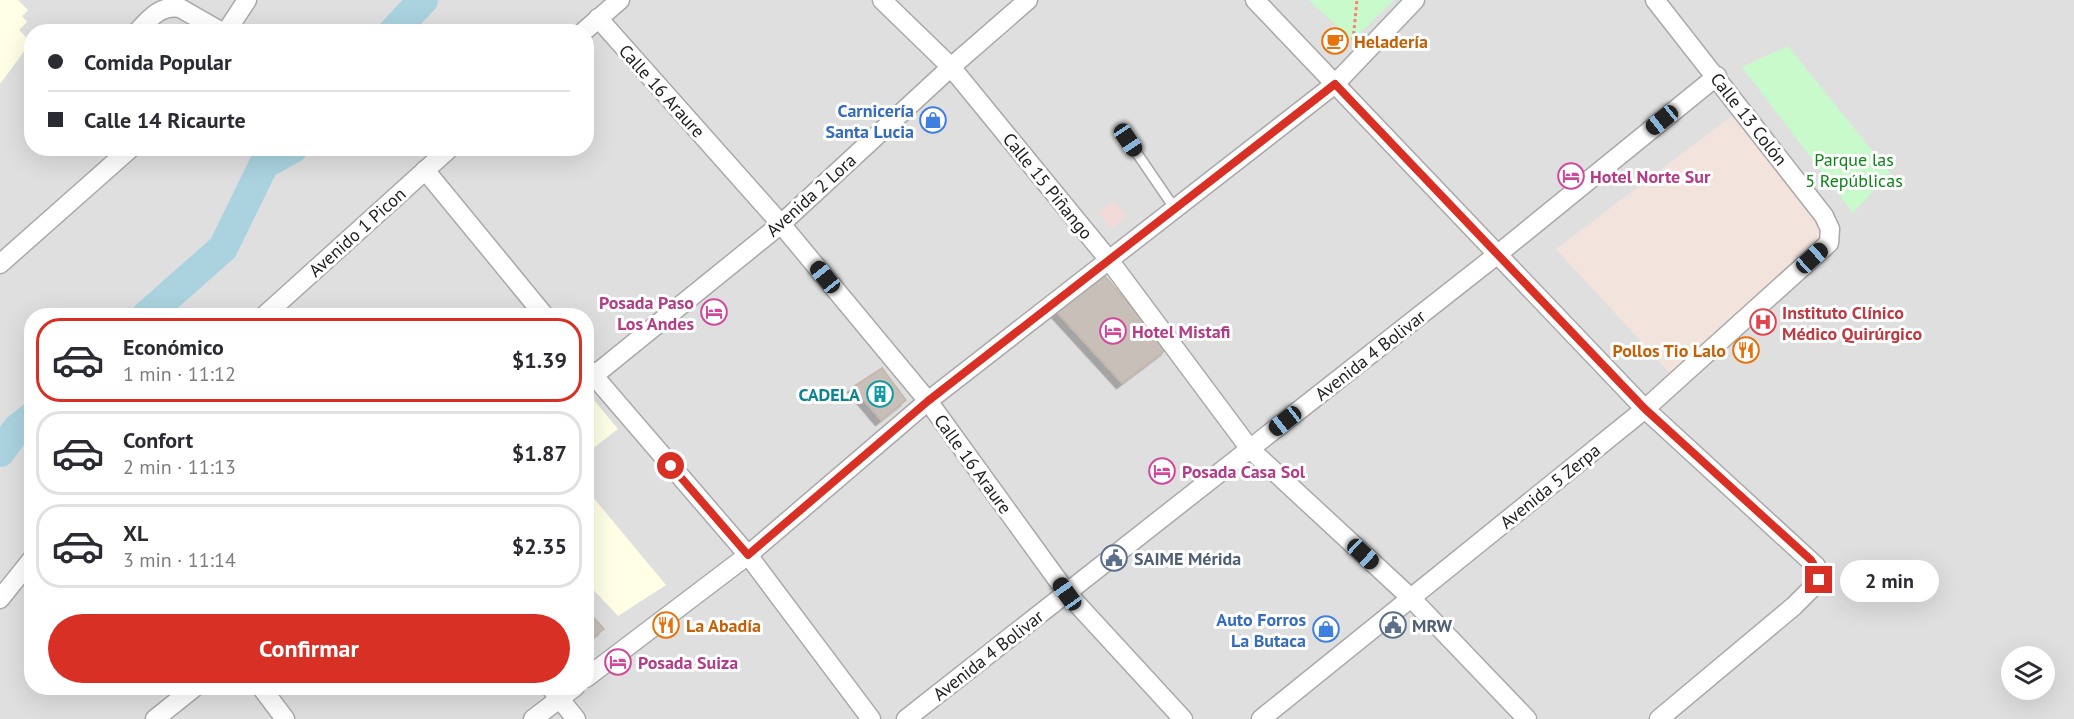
<!DOCTYPE html>
<html lang="es">
<meta charset="utf-8">
<style>
:root{--surface:#fff;--page:#f7f7f7;--text:#2b2b33;--muted:#7c7c81;--line:#e1e1e2;--accent:#d93025}
body{margin:0;font-family:"PT Sans",sans-serif;background:var(--page);color:var(--text);height:100vh;display:flex;flex-direction:column;font-size:22px;white-space:nowrap}
*{box-sizing:border-box;margin:0}
p{font-size:20px;color:var(--muted)}
.icon{flex:none;width:33px;height:33px;fill:none;stroke:currentColor;stroke-width:2;stroke-linecap:round;stroke-linejoin:round}
.map{position:relative;flex:1;overflow:hidden}
.panel{position:absolute;left:24px;top:308px;width:570px;height:387px;display:flex;flex-direction:column;background:var(--surface);border-radius:24px;box-shadow:0 6px 24px #0002}
.panel>*{flex:none}
.top-card{position:absolute;left:24px;top:24px;width:570px;height:132px;border-radius:24px;box-shadow:0 6px 24px #0002;display:grid;align-content:center;height:132px;padding:0 24px;background:var(--surface)}
.controls{position:absolute;left:2001px;top:646px;display:grid;gap:12px}
.controls a{display:grid;place-items:center;width:54px;height:54px;border-radius:50%;background:var(--surface);box-shadow:0 6px 24px #0002;font-size:30px}
.end{position:absolute;width:27px;height:27px;margin:-14px;border:8px solid #d93025;background:#fff;box-shadow:0 0 0 3px #fff}
.from{border-radius:50%}
.bubble{position:absolute;height:42px;border-radius:21px;background:var(--surface);box-shadow:0 6px 24px #0002;font-size:20px;font-weight:700;line-height:42px;text-align:center}
.car{position:absolute;width:18px;height:36px;margin:-18px -9px;border-radius:8px;box-shadow:0 0 4px 2px #0007;background:linear-gradient(#222 24%,#8ab4d8 0 40%,#222 0 76%,#8ab4d8 0 86%,#222 0)}
.top-card b{display:flex;align-items:center;gap:21px;height:57px;font-size:22px}
.top-card b+b{border-top:2px solid var(--line)}
.top-card i{width:15px;height:15px;background:var(--text)}
ul{padding:10px 0 0;list-style:none}
li{display:flex;align-items:center;gap:18px;height:84px;margin:0 12px 9px;padding:0 12px;border:3px solid var(--line);border-radius:24px}
li div{flex:1}
li b{display:block;font-size:22px}
li em{font-style:normal;font-weight:700}
li.active{border-color:var(--accent)}
li>.icon{width:54px;height:54px;stroke-width:1.5}
.cta{display:flex;gap:12px;margin-top:auto;padding:12px 24px}
.cta a{flex:1;height:69px;border-radius:36px;background:var(--accent);color:#fff;font-size:24px;font-weight:700;line-height:69px;text-align:center}
.map>svg:first-child{display:block}
.residential{fill:#e0dfdf;fill-rule:evenodd}
.commercial{fill:#f2dad9}
.education{fill:#ffffe5}
.military{fill:#f3e3dd}
.park{fill:#c8facc}
.lines{fill:none;stroke-linecap:round;stroke-linejoin:round}
.river{stroke:#aad3df;stroke-width:30}
.building{fill:#c7bfb8;stroke:#c4b6ab;stroke-width:1.5;filter:url(#shadow)}
.lane-casing{stroke:#a9a9a9;stroke-width:12}
.street-casing{stroke:#a9a9a9;stroke-width:21}
.path{stroke:#fa8072;stroke-width:3;stroke-dasharray:3 3;stroke-linecap:butt}
.lane{stroke:#fff;stroke-width:9}
.street{stroke:#fff;stroke-width:18}
.route{stroke:#d93025;stroke-width:8}
.labels{text-anchor:middle;dominant-baseline:central;stroke-width:6;stroke-linejoin:round;paint-order:stroke}
.food-label{font-size:18px;font-weight:bold;fill:#c56008;stroke:#fff;text-anchor:start}
.street-label{font-size:18px;fill:#222;stroke:#fff}
.shop-label{font-size:18px;font-weight:bold;fill:#366cbe;stroke:#fff;text-anchor:end}
.park-label{font-size:18px;fill:#0c8416;stroke:#fff}
.hotel-label{font-size:18px;font-weight:bold;fill:#b23c85;stroke:#fff;text-anchor:start}
.health-label{font-size:18px;font-weight:bold;fill:#be3a42;stroke:#fff;text-anchor:start}
.culture-label{font-size:18px;font-weight:bold;fill:#0d838f;stroke:#fff;text-anchor:end}
.service-label{font-size:18px;font-weight:bold;fill:#4e5e75;stroke:#fff;text-anchor:start}
</style>
<div class="map">
<svg width="2074" height="719" viewBox="0 0 2074 719">
<defs>
<filter id="shadow"><feDropShadow dx="-5.5" dy="5.5" stdDeviation="0" flood-color="#0004"/></filter>
</defs>
<rect width="100%" height="100%" fill="#f2efe9"/>
<path class="residential" d="M0 0H2074V719H0ZM32 32H586V148H32ZM32 315H586V687H32ZM2012 657H2044V690H2012Z"/>
<polygon class="commercial" points="1114,201 1127,216 1112,229 1099,213"/>
<g class="education">
<polygon points="0,0 18,0 28,10 22,16 27,22 19,30 31,42 0,84"/>
<polygon points="588,393 618,429 587,453 586,394"/>
<polygon points="587,490 666,585 618,616 587,583"/>
</g>
<polygon class="military" points="1732,116 1825,233 1670,373 1556,249"/>
<g class="park">
<polygon points="1308,0 1394,0 1353,40"/>
<polygon points="1788,46 1890,173 1853,213 1742,67"/>
</g>
<g class="lines">
<g class="river">
<polyline points="393,32 423,0"/>
<polyline points="147,315 223,248 264,164 293,148"/>
<polyline points="0,452 17,429 32,417"/>
</g>
</g>
<g class="building">
<polygon points="1105,276 1167,349 1122,383 1057,312"/>
<polygon points="882,368 906,400 881,420 853,387"/>
<polygon points="586,609 604,629 586,643"/>
</g>
<g class="lines">
<g class="lane-casing">
<polyline id="lane" points="1128,140 1175,209"/>
</g>
<g class="street-casing">
<g id="street">
<polyline points="882,0 951,67 1109,260 1250,449 1412,599 1527,719"/>
<polyline points="1255,0 1645,409 1816,566 1819,581 1794,606 1659,719"/>
<polyline points="598,18 781,224 928,401 1067,593 1183,719"/>
<path d="M137 32C150 18 160 5 180 8L222 32"/>
<polyline points="226,32 247,0"/>
<polyline points="583,32 620,0"/>
<polyline points="425,170 544,315"/>
<polyline points="0,264 131,148"/>
<polyline points="265,315 450,148"/>
<polyline points="588,369 748,555 871,719"/>
<polyline points="586,382 781,224 951,67 1028,0"/>
<polyline points="0,599 32,559"/>
<polyline points="586,678 748,555 928,401 1335,84 1415,0"/>
<polyline points="261,687 285,719"/>
<polyline points="550,687 576,719"/>
<polyline points="155,719 195,687"/>
<polyline points="533,719 575,687"/>
<polyline points="906,719 1498,254 1717,76"/>
<polyline points="1261,719 1645,409 1829,243 1830,229 1824,216 1655,0"/>
</g>
</g>
<polyline class="path" points="1353,40 1357,0"/>
<use href="#lane" class="lane"/>
<use href="#street" class="street"/>
</g>
<g class="lines">
<polyline class="route" points="671,466 748,555 928,401 1335,84 1645,409 1811,560 1820,575 1819,580"/>
</g>
<defs>
<g id="cafe-ring" transform="scale(1.35)"><circle r="9.5" fill="#fff" stroke="#e8710a" stroke-width="1.5"/><path d="M-5.5-4.5H6V0H3Q3 3.5 0 3.5H-2.5Q-5.5 3.5-5.5 0ZM3-3.2v2h1.7v-2ZM-6 4.5H4V6H-6Z" fill="#e8710a"/></g>
<g id="shop-ring" transform="scale(1.35)"><circle r="9.5" fill="#fff" stroke="#3f7fe0" stroke-width="1.5"/><path d="M-5-2.5h2.3a2.7 3.5 0 0 1 5.4 0H5L5.5 6h-11ZM-1.5-2.5h3a1.5 2.3 0 0 0-3 0Z" fill="#3f7fe0"/></g>
<g id="hotel-ring" transform="scale(1.35)"><circle r="9.5" fill="#fff" stroke="#d1479c" stroke-width="1.5"/><path d="M-6-4.5h1.5V1H6V5H4.5V3h-9V5H-6ZM-4 0a1.8 1.8 0 1 1 3.6 0ZM.5 0V-2.5h3Q6-2.5 6 0Z" fill="#d1479c"/></g>
<g id="hospital-ring" transform="scale(1.35)"><circle r="9.5" fill="#fff" stroke="#e0444e" stroke-width="1.5"/><path d="M-5-5h3v3.5h4V-5h3V5h-3V1.5h-4V5h-3Z" fill="#e0444e"/></g>
<g id="restaurant-ring" transform="scale(1.35)"><circle r="9.5" fill="#fff" stroke="#e8710a" stroke-width="1.5"/><path d="M-5-6h1v4h1v-4h1v4h1v-4h1v5L-1.5 .5V6h-2V.5L-5-1ZM5-6V6H3V1.5H1.5Q1.5-4 5-6Z" fill="#e8710a"/></g>
<g id="building-ring" transform="scale(1.35)"><circle r="9.5" fill="#fff" stroke="#0f9aa8" stroke-width="1.5"/><path d="M-4-6H4V6H1V3H-1V6H-4ZM-2.5-4.3h1.7v1.8h-1.7ZM.8-4.3h1.7v1.8H.8ZM-2.5-1h1.7V.8h-1.7ZM.8-1h1.7V.8H.8Z" fill="#0f9aa8"/></g>
<g id="civic-ring" transform="scale(1.35)"><circle r="9.5" fill="#fff" stroke="#5c6f8a" stroke-width="1.5"/><path d="M-.6-6.5H3V-4.5H.6V-3L4-1V1h2V6H-6V1h2V-1L-.6-3ZM-1.2 2.5V6h2.4V2.5Z" fill="#5c6f8a"/></g>
</defs>
<g fill-rule="evenodd">
<use href="#cafe-ring" x="1335" y="41"/>
<use href="#shop-ring" x="933" y="120"/>
<use href="#hotel-ring" x="1571" y="176"/>
<use href="#hotel-ring" x="714" y="312"/>
<use href="#hospital-ring" x="1763" y="322"/>
<use href="#hotel-ring" x="1113" y="331"/>
<use href="#restaurant-ring" x="1746" y="350"/>
<use href="#building-ring" x="880" y="394"/>
<use href="#hotel-ring" x="1162" y="471"/>
<use href="#civic-ring" x="1114" y="558"/>
<use href="#restaurant-ring" x="666" y="625"/>
<use href="#civic-ring" x="1393" y="625"/>
<use href="#shop-ring" x="1326" y="629"/>
<use href="#hotel-ring" x="618" y="662"/>
</g>
<g class="labels">
<g class="food-label">
<text x="1354" y="41">Heladería</text>
<text x="1726" y="350" text-anchor="end">Pollos Tio Lalo</text>
<text x="686" y="625">La Abadía</text>
</g>
<g class="street-label">
<text transform="translate(662 91) rotate(48)">Calle 16 Araure</text>
<text transform="translate(1749 119) rotate(52)">Calle 13 Colón</text>
<text transform="translate(1048 186) rotate(51)">Calle 15 Piñango</text>
<text transform="translate(811 195) rotate(-42)">Avenida 2 Lora</text>
<text transform="translate(357 232) rotate(-42)">Avenido 1 Picon</text>
<text transform="translate(1370 355) rotate(-38)">Avenida 4 Bolivar</text>
<text transform="translate(973 464) rotate(54)">Calle 16 Araure</text>
<text transform="translate(1550 486) rotate(-39)">Avenida 5 Zerpa</text>
<text transform="translate(988 655) rotate(-38)">Avenida 4 Bolivar</text>
</g>
<g class="shop-label">
<text x="914" y="110">Carnicería<tspan x="914" dy="21">Santa Lucia</tspan></text>
<text x="1306" y="619">Auto Forros<tspan x="1306" dy="21">La Butaca</tspan></text>
</g>
<g class="park-label">
<text x="1854" y="159">Parque las<tspan x="1854" dy="21">5 Repúblicas</tspan></text>
</g>
<g class="hotel-label">
<text x="1590" y="176">Hotel Norte Sur</text>
<text x="694" y="302" text-anchor="end">Posada Paso<tspan x="694" dy="21">Los Andes</tspan></text>
<text x="1132" y="331">Hotel Mistafi</text>
<text x="1182" y="471">Posada Casa Sol</text>
<text x="638" y="662">Posada Suiza</text>
</g>
<g class="health-label">
<text x="1782" y="312">Instituto Clínico<tspan x="1782" dy="21">Médico Quirúrgico</tspan></text>
</g>
<g class="culture-label">
<text x="860" y="394">CADELA</text>
</g>
<g class="service-label">
<text x="1134" y="558">SAIME Mérida</text>
<text x="1412" y="625">MRW</text>
</g>
</g>
</svg>
<div class="controls">
<a><svg class="icon" aria-label="layers" viewBox="0 0 24 24"><path d="M12 4l9 5-9 5-9-5zM3 14l9 5 9-5"/></svg></a>
</div>
<i class="end from" style="left:671px;top:466px"></i>
<i class="end" style="left:1819px;top:580px"></i>
<div class="bubble" style="left:1840px;top:560px;width:99px">2 min</div>
<i class="car" style="left:1662px;top:120px;rotate:231deg"></i>
<i class="car" style="left:1128px;top:140px;rotate:146deg"></i>
<i class="car" style="left:1812px;top:258px;rotate:48deg"></i>
<i class="car" style="left:825px;top:277px;rotate:321deg"></i>
<i class="car" style="left:1285px;top:421px;rotate:232deg"></i>
<i class="car" style="left:1363px;top:554px;rotate:133deg"></i>
<i class="car" style="left:1067px;top:594px;rotate:325deg"></i>
<div class="top-card">
<b><i class="from"></i>Comida Popular</b>
<b><i></i>Calle 14 Ricaurte</b>
</div>
<section class="panel">
<ul>
<li class="active"><svg class="icon" aria-label="car" viewBox="0 0 24 24"><path d="M5 17H2v-5l4-1 3-4h7l3 4 3 1v5h-3M9 17h6M6 11h13"/><circle cx="7" cy="17" r="2"/><circle cx="17" cy="17" r="2"/></svg><div><b>Económico</b><p>1 min · 11:12</p></div><em>$1.39</em></li>
<li><svg class="icon" aria-label="car" viewBox="0 0 24 24"><path d="M5 17H2v-5l4-1 3-4h7l3 4 3 1v5h-3M9 17h6M6 11h13"/><circle cx="7" cy="17" r="2"/><circle cx="17" cy="17" r="2"/></svg><div><b>Confort</b><p>2 min · 11:13</p></div><em>$1.87</em></li>
<li><svg class="icon" aria-label="car" viewBox="0 0 24 24"><path d="M5 17H2v-5l4-1 3-4h7l3 4 3 1v5h-3M9 17h6M6 11h13"/><circle cx="7" cy="17" r="2"/><circle cx="17" cy="17" r="2"/></svg><div><b>XL</b><p>3 min · 11:14</p></div><em>$2.35</em></li>
</ul>
<div class="cta"><a>Confirmar</a></div>
</section>
</div>
